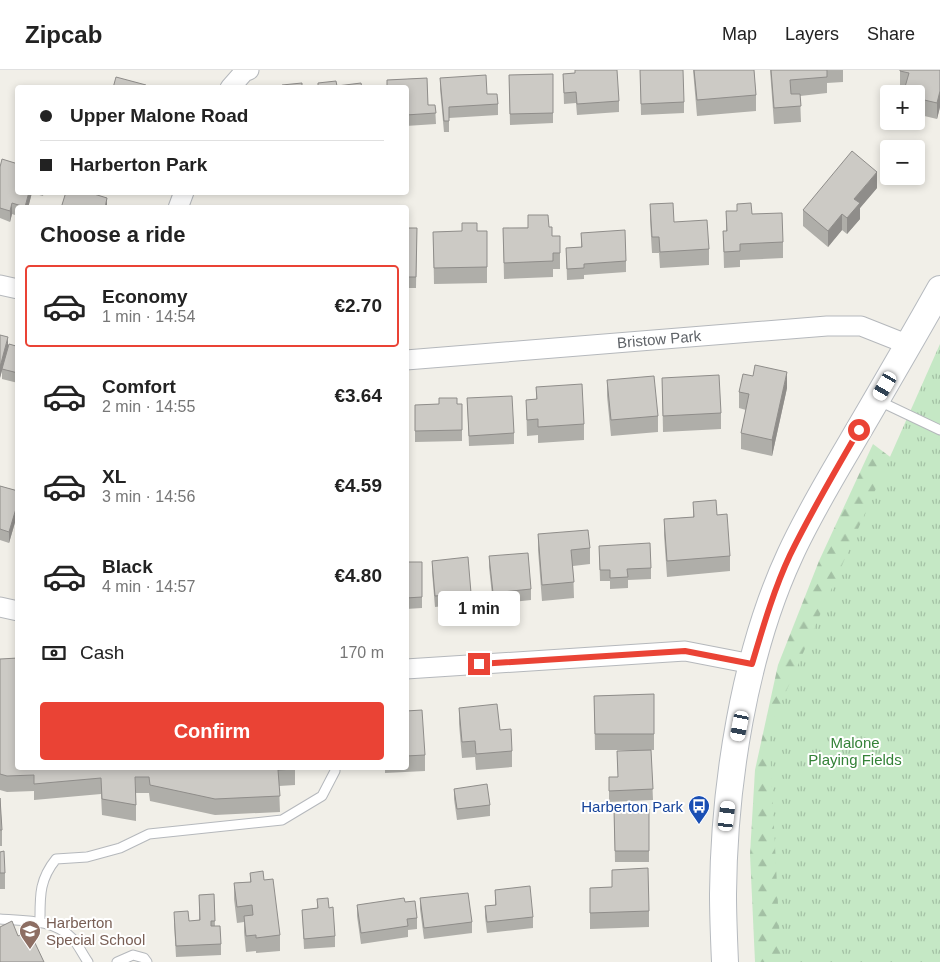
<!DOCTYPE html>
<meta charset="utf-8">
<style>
:root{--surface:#fff;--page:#f2f2f2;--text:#222;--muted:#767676;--line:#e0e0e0;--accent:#ea4335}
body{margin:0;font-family:Helvetica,sans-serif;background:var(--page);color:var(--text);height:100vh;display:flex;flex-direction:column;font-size:19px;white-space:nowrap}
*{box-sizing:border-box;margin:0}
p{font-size:16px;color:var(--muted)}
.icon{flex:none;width:28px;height:28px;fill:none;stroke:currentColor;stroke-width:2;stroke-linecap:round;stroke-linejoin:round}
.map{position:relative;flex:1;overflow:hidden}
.drawer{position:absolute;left:15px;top:135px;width:394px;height:565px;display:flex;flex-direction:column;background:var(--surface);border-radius:5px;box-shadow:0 2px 8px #0003}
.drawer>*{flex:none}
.banner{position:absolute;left:15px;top:15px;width:394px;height:110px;border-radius:5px;box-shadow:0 2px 8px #0003;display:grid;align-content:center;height:110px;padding:0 25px;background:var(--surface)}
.tools{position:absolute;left:880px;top:15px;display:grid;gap:10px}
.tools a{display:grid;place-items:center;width:45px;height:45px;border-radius:5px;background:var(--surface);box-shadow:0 2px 8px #0003;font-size:25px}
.end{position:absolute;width:22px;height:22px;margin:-11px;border:6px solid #ea4335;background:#fff;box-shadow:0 0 0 2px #fff}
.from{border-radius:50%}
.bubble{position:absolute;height:35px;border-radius:5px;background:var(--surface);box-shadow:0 2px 8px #0003;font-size:16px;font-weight:700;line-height:35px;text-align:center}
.car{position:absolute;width:15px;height:30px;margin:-15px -8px;border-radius:6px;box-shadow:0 0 4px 1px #0007;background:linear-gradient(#fff 24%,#345 0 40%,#fff 0 76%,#345 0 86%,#fff 0)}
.banner b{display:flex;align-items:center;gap:18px;height:48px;font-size:19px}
.banner b+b{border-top:1px solid var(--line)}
.banner i{width:12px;height:12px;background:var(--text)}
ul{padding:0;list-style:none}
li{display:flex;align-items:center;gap:15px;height:82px;margin:0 10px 8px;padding:0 15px;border:2px solid transparent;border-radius:5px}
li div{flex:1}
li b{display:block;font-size:19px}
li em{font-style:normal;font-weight:700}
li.selected{border-color:var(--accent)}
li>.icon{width:45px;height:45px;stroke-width:1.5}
h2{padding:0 25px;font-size:22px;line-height:60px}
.pay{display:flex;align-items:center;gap:12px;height:55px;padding:0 25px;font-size:19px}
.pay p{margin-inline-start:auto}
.primary-button{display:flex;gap:10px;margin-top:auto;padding:10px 25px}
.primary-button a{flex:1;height:58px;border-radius:5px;background:var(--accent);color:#fff;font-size:20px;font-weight:700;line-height:58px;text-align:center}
header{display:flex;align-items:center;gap:30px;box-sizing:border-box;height:70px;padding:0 25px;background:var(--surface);border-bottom:1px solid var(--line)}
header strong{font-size:24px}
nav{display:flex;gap:28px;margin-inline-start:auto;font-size:18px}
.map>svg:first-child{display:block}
.forest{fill:url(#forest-firs)}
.park{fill:url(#park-tufts)}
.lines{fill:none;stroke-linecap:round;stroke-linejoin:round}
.service-casing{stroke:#b5b8bc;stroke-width:11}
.minor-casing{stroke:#b5b8bc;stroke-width:21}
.secondary-casing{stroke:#b6babf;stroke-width:28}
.service{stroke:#fff;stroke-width:9}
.minor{stroke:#fff;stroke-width:19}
.secondary{stroke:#fff;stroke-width:26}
.wall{fill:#afaea9}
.shaded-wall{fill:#8f8d8a}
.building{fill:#cccac5;stroke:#8f8d8a}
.route{stroke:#ea4335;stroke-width:6}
.labels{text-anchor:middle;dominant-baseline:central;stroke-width:4;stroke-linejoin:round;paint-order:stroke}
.street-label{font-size:15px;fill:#5f6368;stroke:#fff}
.park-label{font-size:15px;fill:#348238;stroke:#fff}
.transit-label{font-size:15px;fill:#164399;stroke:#fff;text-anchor:end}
.education-label{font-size:15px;fill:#785e54;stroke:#fff;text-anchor:start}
</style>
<header>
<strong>Zipcab</strong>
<nav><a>Map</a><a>Layers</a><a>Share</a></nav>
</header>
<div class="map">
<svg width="940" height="892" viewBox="0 0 940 892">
<defs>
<pattern id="forest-firs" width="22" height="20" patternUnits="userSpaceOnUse" patternTransform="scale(1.25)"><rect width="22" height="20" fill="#c5e8c5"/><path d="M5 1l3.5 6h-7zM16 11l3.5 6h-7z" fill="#a3c0a4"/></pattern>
<pattern id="park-tufts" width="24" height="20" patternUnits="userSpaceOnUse" patternTransform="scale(1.25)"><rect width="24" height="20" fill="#c5e8c5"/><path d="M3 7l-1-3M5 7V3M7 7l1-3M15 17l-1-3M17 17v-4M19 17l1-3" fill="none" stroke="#a3c0a4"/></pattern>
</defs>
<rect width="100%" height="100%" fill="#f1efe8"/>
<polygon class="forest" points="873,374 901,395 792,892 755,892 750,784 755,700 778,595 819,491"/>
<polygon class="park" points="940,274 940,892 781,892 769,660"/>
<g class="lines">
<g class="service-casing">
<g id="service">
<polyline points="879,331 940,360"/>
<path d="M0 849C25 851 54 849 73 869 79 876 83 885 88 892"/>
<path d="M40 852C40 826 39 810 56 789L87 787 120 778 149 764 282 750 322 726 335 701V698"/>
<polyline points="117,892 133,885 144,888 147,892"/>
</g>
</g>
<g class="minor-casing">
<g id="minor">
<polyline points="230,18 244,2 249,0"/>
<polyline points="178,138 184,122"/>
<polyline points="0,215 18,219"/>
<polyline points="406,290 827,256 861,256 909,275"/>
<polyline points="0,537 18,541"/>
<polyline points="406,599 685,581 752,594"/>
</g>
</g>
<g class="secondary-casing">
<path id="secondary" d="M725 892C724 869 723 847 723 824 724 715 744 584 790 485 809 443 834 403 857 363 885 315 913 267 940 219"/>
</g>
<use href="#service" class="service"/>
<use href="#minor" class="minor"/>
<use href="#secondary" class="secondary"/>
</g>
<g class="wall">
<polygon points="640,0 684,32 684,43 641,45"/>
<polygon points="693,0 754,0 756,25 756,41 697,46"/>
<polygon points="770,0 843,0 843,12 827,13 827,23 800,26 801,52 774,54"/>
<polygon points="900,0 940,0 940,37 937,49 916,44 916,24 905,18 900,17"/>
<polygon points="575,3 619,31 619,42 577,45 576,33 564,34 563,4"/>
<polygon points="553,4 553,53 510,55 509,5"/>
<polygon points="427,8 428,35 435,35 436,54 406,56 406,18 387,18 387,10"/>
<polygon points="440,8 487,24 498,34 498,45 449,48 449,62 444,62 440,19"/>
<polygon points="0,97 18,122 44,122 43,126 32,123 28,138 18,138 18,146 12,144 10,152 0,148"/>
<polygon points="877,118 860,138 860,149 847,164 842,160 828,177 803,156 803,140"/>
<polygon points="650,134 709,179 709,195 660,198 659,183 652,183 650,150"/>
<polygon points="726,141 752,144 783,172 783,188 740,190 740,197 724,198 723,161 726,161"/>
<polygon points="549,157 552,166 560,166 560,199 553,199 553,207 504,209 503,158"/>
<polygon points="406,158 417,158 416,218 406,218"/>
<polygon points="487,161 487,213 434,214 433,162"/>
<polygon points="581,163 626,191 626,202 584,205 584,209 567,210 566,178 581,177"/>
<polygon points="0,265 8,276 16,276 18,270 18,313 2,309 2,300 0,308"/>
<polygon points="662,308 721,343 721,359 663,362"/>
<polygon points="607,310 658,346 658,362 611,366 607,326"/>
<polygon points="536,317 584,354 584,370 538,373 538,365 527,366 526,330 536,329"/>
<polygon points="787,318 772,386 741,379 741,363 746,340 739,338 739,322"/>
<polygon points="467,328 514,363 514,374 469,376"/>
<polygon points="462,334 462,371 415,372 415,335"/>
<polygon points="0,416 18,421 18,442 9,473 0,470"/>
<polygon points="693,432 717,445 730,486 730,501 667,507 664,465 664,449 693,447"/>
<polygon points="538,464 590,478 590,494 573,496 574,528 542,531 538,480"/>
<polygon points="599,476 651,498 651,509 628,510 628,518 610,519 610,511 600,511"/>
<polygon points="489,486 531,519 531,530 493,534 489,497"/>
<polygon points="432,491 471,523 471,533 435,537 432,502"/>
<polygon points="406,492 422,492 422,538 406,539"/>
<polygon points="0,589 295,699 295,715 279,716 280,742 215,745 150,731 149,723 136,723 136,751 102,745 101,724 34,730 34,721 7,722 0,720"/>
<polygon points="654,624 654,680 651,680 653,730 609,732 609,707 618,707 617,681 647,680 595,680 594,626"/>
<polygon points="459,638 500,660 512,681 512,697 476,700 475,687 462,688 459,654"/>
<polygon points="406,641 425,685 425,701 385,703 385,698 406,698"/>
<polygon points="454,719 490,735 490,746 457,750 454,729"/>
<polygon points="0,728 2,760 2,776 0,776"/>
<polygon points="614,740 649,781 649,792 615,792"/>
<polygon points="0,782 5,803 5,819 0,819"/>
<polygon points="612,800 649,841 649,857 590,859 590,818 612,817"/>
<polygon points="250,803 264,810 280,865 280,881 256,883 256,881 246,882 244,862 244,852 237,853 234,829 234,813 250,812"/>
<polygon points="495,820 533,847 533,858 487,863 485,847 485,836 495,835"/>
<polygon points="214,824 215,856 221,874 221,885 176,887 174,853 199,850 199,825"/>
<polygon points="420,828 472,852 472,863 424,869 420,839"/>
<polygon points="317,829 329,838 335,866 335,877 304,879 302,840 317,838"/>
<polygon points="405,832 417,848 417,859 408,860 408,867 361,874 357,846 357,835"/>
</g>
<g class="shaded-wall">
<polygon points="940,21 940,37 937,49 937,33"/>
<polygon points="877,102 877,118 860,138 860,149 847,164 847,148 854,129"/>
<polygon points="29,122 32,122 28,138 25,138"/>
<polygon points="107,128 107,138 105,138"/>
<polygon points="12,133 12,144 10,152 10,141"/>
<polygon points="842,144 842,160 828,177 828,161"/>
<polygon points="8,267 8,278 0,308 0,297"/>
<polygon points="787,302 787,318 772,386 772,370"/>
<polygon points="18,432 18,442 9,473 9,462"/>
</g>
<g class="building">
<polygon points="575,0 617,0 619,31 577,34 576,22 564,23 563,4 575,3"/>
<polygon points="640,0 683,0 684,32 641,34"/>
<polygon points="694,0 754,0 756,25 697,30"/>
<polygon points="771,0 827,0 827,7 790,10 791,24 800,24 801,36 774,38"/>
<polygon points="900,0 940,0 940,21 937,33 916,28 916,24 903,24 909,3 900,1"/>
<polygon points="553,4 553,43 510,44 509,5"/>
<polygon points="486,5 487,24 497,24 498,34 449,37 449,51 444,51 440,8"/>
<polygon points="116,7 146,15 145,18 113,18"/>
<polygon points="427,8 428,35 435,35 436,43 406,45 406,18 387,18 387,10"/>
<polygon points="336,11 337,16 361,13 362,18 318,18 318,13"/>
<polygon points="302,13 302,18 282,18 282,15"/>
<polygon points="852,81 877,102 854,129 860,133 847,148 842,144 828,161 803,140"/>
<polygon points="2,89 18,94 18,122 29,122 25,137 12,133 10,141 0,138 0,97"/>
<polygon points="66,122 95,122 94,124 107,128 105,138 61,138"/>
<polygon points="673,133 674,152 707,150 709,179 660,182 659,167 652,167 650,134"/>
<polygon points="751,133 752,144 782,143 783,172 740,174 740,181 724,182 723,161 727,161 726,141 737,141 737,134"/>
<polygon points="528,145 548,145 549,157 552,157 552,166 560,166 560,183 553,183 553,191 504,193 503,158 528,158"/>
<polygon points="462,153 477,153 477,161 487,161 487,197 434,198 433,162 462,161"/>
<polygon points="406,158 417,158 416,207 406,207"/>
<polygon points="625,160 626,191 584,194 584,198 567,199 566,178 582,177 581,163"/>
<polygon points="0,265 8,267 0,297"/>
<polygon points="18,270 18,303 2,299 9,274 16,276"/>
<polygon points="755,295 787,302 772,370 741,363 749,324 739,322 743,304 753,306"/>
<polygon points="719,305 721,343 663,346 662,308"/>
<polygon points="654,306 658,346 611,350 607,310"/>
<polygon points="582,314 584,354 538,357 538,349 527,350 526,330 537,329 536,317"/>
<polygon points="512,326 514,363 469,366 467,328"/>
<polygon points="439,328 457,328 457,334 462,334 462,360 415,361 415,335 439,334"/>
<polygon points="0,416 18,421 18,432 9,462 0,459"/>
<polygon points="716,430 717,445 727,444 730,486 667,491 664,449 694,447 693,432"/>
<polygon points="588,460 590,478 571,480 574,512 542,515 538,464"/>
<polygon points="650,473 651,498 627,499 628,507 610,508 610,500 600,500 599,476"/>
<polygon points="528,483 531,519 493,523 489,486"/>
<polygon points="468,487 471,523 435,526 432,491"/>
<polygon points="406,492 422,492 422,527 406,528"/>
<polygon points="18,588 18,698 295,698 295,699 278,700 280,726 215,729 150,715 149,707 135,707 136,735 102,729 101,708 34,714 34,705 7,706 0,704 0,589"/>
<polygon points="654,624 654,664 595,664 594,626"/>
<polygon points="497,634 500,660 511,659 512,681 476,684 475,671 462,672 459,638"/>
<polygon points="422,640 425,685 406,686 406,641"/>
<polygon points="651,680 653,719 609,721 609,707 618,707 617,681"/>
<polygon points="487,714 490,735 457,739 454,719"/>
<polygon points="0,728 2,760 0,760"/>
<polygon points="649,739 649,781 615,781 614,740"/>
<polygon points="4,781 5,803 0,803 0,782"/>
<polygon points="648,798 649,841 590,843 590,818 612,817 612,800"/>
<polygon points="263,801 264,810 273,809 280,865 256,868 256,865 246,866 244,846 253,845 252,835 237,837 234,813 251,812 250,803"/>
<polygon points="530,816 533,847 487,852 485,836 496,835 495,820"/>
<polygon points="468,823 472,852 424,858 420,828"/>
<polygon points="214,824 215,851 211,851 211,856 220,856 221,874 176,876 174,842 188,841 189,851 200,850 199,825"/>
<polygon points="328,828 329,838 333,837 335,866 304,869 302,840 318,838 317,829"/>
<polygon points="404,828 405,832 415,831 417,848 407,849 408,856 361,863 357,835"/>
<polygon points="12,851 18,866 25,863 30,875 35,873 44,892 0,892 0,857"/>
</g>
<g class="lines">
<path class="route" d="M479 594 685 581 752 594C763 557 774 519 790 485 811 442 835 401 859 360"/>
</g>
<defs>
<g id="bus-pin" transform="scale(1.125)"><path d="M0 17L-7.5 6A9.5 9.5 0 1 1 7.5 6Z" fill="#1a4fb4" stroke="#fff"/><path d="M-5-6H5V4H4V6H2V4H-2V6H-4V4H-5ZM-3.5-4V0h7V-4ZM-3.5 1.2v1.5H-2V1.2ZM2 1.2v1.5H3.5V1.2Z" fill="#fff"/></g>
<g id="school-pin" transform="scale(1.125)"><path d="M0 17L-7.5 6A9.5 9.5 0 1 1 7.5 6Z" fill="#8d6e63" stroke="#fff"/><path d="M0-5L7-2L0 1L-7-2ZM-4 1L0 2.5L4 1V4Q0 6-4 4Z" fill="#fff"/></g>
</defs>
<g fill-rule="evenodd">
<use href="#bus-pin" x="699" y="736"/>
<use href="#school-pin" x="30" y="861"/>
</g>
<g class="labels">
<g class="street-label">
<text transform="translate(659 269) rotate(-5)">Bristow Park</text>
</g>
<g class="park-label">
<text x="855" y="672">Malone<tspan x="855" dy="17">Playing Fields</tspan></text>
</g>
<g class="transit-label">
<text x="683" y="736">Harberton Park</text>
</g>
<g class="education-label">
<text x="46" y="852">Harberton<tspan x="46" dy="17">Special School</tspan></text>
</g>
</g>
</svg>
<div class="tools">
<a>+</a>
<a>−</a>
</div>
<i class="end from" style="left:859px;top:360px"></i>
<i class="end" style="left:479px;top:594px"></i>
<div class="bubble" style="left:438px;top:521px;width:82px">1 min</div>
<i class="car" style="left:885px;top:316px;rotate:210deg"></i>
<i class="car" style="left:740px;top:656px;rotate:191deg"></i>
<i class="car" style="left:727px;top:746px;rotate:7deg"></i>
<div class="banner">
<b><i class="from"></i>Upper Malone Road</b>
<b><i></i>Harberton Park</b>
</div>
<section class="drawer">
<h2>Choose a ride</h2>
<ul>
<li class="selected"><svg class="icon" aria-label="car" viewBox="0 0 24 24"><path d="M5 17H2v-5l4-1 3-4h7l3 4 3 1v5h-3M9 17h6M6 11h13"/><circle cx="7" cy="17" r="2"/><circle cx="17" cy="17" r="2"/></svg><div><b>Economy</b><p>1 min · 14:54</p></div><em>€2.70</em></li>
<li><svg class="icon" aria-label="car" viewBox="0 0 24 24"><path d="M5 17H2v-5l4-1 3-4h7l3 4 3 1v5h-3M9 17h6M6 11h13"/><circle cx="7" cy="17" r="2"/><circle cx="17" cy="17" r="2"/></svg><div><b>Comfort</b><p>2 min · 14:55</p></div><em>€3.64</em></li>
<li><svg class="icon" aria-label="car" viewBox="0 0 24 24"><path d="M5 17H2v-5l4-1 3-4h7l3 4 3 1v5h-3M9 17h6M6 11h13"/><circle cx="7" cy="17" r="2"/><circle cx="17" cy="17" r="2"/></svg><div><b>XL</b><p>3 min · 14:56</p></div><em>€4.59</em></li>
<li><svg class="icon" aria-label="car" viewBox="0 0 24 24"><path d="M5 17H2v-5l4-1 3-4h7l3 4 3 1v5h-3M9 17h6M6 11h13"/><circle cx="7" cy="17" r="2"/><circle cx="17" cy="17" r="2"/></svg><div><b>Black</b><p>4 min · 14:57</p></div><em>€4.80</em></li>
</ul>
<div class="pay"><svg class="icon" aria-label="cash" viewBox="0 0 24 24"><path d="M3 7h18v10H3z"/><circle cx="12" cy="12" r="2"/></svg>Cash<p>170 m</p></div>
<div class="primary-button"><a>Confirm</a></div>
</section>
</div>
